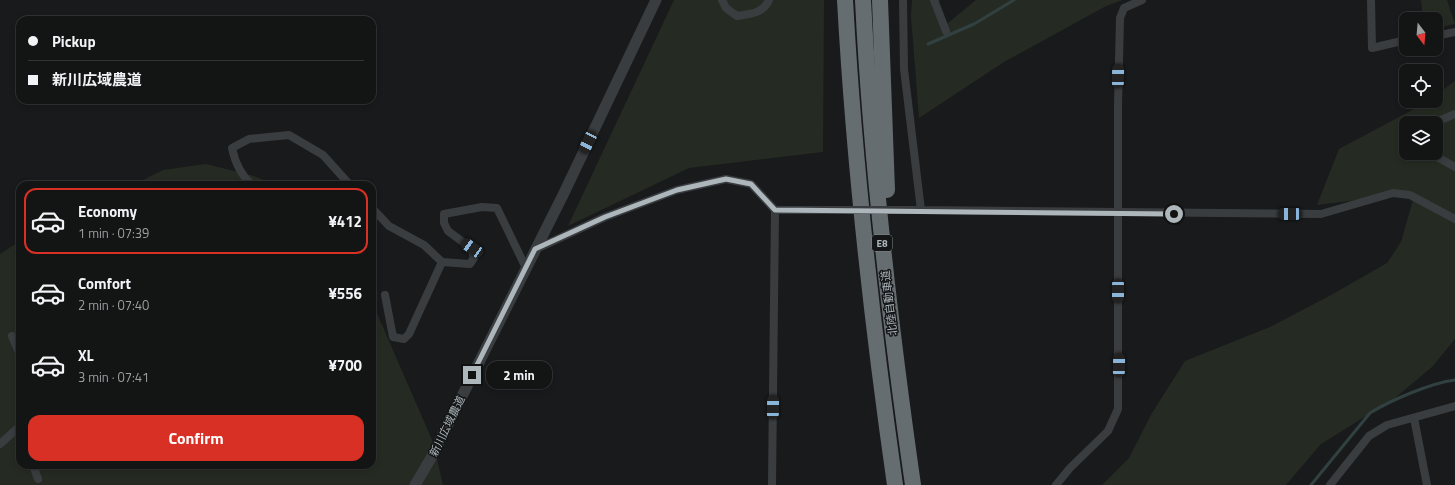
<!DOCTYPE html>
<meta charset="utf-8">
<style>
:root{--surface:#131414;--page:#1c1d1d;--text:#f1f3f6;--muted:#9d9ea0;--line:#323334;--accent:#d93025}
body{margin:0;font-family:"Titillium Web","Noto Sans JP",sans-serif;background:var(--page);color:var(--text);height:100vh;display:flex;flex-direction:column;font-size:15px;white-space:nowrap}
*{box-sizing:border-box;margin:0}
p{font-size:13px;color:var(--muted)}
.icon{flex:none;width:22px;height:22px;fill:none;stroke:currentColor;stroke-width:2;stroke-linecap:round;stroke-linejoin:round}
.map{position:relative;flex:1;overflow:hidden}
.drawer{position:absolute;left:16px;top:181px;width:360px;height:288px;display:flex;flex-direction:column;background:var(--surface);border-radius:12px;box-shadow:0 2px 6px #0003,0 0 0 1px var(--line)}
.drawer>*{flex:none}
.top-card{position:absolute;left:16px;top:16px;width:360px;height:88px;border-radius:12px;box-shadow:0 2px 6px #0003,0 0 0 1px var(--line);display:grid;align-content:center;height:88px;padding:0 12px;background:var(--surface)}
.needle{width:26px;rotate:164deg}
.tools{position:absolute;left:1399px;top:12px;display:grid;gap:8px}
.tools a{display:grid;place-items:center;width:44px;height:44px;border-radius:8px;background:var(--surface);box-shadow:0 2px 6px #0003,0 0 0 1px var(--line);font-size:20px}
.end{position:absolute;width:18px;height:18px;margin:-9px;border:5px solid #acb6bb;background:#111;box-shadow:0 0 0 2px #111}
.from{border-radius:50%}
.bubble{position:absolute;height:28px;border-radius:12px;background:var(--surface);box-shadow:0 2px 6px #0003,0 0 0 1px var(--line);font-size:13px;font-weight:700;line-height:28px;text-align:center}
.car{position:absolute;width:12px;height:24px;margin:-12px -6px;border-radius:5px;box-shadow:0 0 3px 1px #0007;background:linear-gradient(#222 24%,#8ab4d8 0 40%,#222 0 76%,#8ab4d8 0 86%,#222 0)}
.top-card b{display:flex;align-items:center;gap:14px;height:38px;font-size:15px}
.top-card b+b{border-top:1px solid var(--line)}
.top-card i{width:10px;height:10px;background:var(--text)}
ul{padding:7px 0 0;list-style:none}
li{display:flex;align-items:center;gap:12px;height:66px;margin:0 8px 6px;padding:0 4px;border:2px solid transparent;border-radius:12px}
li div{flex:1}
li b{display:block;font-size:15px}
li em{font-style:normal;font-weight:700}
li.on{border-color:var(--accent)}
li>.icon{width:36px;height:36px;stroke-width:1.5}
.button{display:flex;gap:8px;margin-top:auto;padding:8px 12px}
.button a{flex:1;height:46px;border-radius:12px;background:var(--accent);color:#fff;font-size:16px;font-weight:700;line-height:46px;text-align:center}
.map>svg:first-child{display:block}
.green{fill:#252b23;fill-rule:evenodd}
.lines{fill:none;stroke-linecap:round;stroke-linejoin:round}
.stream{stroke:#314041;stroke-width:3}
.minor{stroke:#3a3d40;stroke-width:8}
.tertiary{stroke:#3a3d40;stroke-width:11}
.motorway{stroke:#666d71;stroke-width:16}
.minor-bridge{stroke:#3a3d40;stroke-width:8}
.route{stroke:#acb6bb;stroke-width:5}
.labels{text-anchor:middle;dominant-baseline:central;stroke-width:3;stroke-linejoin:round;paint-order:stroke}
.shield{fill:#141516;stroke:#7e868a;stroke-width:1}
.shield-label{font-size:10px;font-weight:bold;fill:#acb6bb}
.street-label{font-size:11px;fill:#acb6bb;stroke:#141516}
</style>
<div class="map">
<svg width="1455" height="485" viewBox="0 0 1455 485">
<rect width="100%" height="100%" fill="#191a1b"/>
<g class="green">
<polygon points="674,0 824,0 823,152 689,168 568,226"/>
<polygon points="912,0 941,0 932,6 943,27 976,0 1123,0 1106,6 1004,62 919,118 911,16"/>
<polygon points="1421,0 1447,0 1455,24 1436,28 1436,19 1423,19"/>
<path d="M1455 81V339L1432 367 1395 398 1321 444 1286 485H1102L1129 458 1152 413 1185 361 1270 327 1331 295 1387 263 1401 242 1415 193 1317 205 1339 149 1429 101H1436V95ZM1406 123H1436V153H1406Z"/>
<polygon points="206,164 254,176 275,185 133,185 163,170"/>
<polygon points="20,241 20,465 372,465 372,302 433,442 443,485 0,485 0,254"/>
</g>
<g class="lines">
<g class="stream">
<polyline points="928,44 974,24 1014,0"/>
<path d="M1311 485 1370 413C1391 400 1431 383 1455 380"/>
</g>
<g class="minor">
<path d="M722 0 726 8 737 16C749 14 763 14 769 0"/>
<polyline points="903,0 904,69 921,210 1321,214 1393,193 1410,195 1455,219"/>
<polyline points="934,0 946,31"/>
<polyline points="1371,0 1372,48 1406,40"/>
<polyline points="1436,36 1455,32"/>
<polyline points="1434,123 1455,114"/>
<polyline points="1430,153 1455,167"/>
<path d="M252 185C241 175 235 163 232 148L249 139 289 135 323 155 350 185"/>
<polyline points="372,208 389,226 424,245 442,262 470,264 474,258 471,248 448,231 444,223 444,214 482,207 497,208 526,268"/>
<polyline points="775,210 830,210"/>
<polyline points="536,249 605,217 677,190 726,179 751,184 775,210 772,485"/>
<polyline points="385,295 393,337 404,339 409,334 442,262"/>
<polyline points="12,336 20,355"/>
<polyline points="1414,418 1427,485"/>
<polyline points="0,444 20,426"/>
<polyline points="33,465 38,479"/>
<polyline points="1056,485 1070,468 1108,431 1118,409 1118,105 1120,18 1124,8 1142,0"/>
<polyline points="1330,485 1369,436 1387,425 1455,406"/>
</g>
<polyline class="tertiary" points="415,485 431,458 563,195 656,0"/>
<g class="motorway">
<path d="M845 0C854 163 872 324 895 485"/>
<path d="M863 0C871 163 890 324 913 485"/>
<polyline points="880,0 887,190"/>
</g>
<polyline class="minor-bridge" points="830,210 921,210"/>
</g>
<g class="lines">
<polyline class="route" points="472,375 535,249 605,217 677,190 726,179 751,184 775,210 1174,214"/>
</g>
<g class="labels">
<rect class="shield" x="872" y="235" width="20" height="16" rx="3"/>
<g class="shield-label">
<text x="882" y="243">E8</text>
</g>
<g class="street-label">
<text transform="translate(889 303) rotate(-97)">北陸自動車道</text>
<text transform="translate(447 426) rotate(-64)">新川広域農道</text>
</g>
</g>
</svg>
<div class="tools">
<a><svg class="needle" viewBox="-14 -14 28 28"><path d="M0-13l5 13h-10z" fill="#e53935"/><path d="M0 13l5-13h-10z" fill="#9d9ea0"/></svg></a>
<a><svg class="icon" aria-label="locate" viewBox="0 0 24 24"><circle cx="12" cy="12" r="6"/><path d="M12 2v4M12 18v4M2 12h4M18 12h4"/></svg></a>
<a><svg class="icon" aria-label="layers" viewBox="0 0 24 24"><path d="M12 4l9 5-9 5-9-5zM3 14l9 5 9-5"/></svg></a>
</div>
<i class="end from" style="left:1174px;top:214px"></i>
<i class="end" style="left:472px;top:375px"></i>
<div class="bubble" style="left:486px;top:361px;width:66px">2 min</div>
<i class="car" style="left:1118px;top:76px;rotate:1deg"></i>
<i class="car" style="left:588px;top:142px;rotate:206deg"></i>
<i class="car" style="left:1290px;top:214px;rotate:270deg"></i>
<i class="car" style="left:472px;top:248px;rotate:304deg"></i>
<i class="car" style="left:1118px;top:291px;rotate:180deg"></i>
<i class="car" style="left:1119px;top:365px;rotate:1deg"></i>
<i class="car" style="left:773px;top:407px;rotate:1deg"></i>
<div class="top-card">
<b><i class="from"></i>Pickup</b>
<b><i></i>新川広域農道</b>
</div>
<section class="drawer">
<ul>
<li class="on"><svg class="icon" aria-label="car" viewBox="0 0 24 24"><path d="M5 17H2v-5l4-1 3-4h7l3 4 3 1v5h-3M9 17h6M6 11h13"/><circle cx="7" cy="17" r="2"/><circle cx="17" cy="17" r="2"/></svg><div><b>Economy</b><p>1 min · 07:39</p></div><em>¥412</em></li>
<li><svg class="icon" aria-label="car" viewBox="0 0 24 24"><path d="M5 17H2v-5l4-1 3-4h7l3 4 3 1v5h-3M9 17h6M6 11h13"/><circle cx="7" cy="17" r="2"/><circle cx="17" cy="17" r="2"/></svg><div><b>Comfort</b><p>2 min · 07:40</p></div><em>¥556</em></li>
<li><svg class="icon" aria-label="car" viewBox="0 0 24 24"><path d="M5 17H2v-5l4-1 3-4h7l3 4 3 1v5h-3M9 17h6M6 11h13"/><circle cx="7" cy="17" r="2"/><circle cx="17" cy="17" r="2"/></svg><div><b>XL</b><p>3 min · 07:41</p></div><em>¥700</em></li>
</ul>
<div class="button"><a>Confirm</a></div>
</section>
</div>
